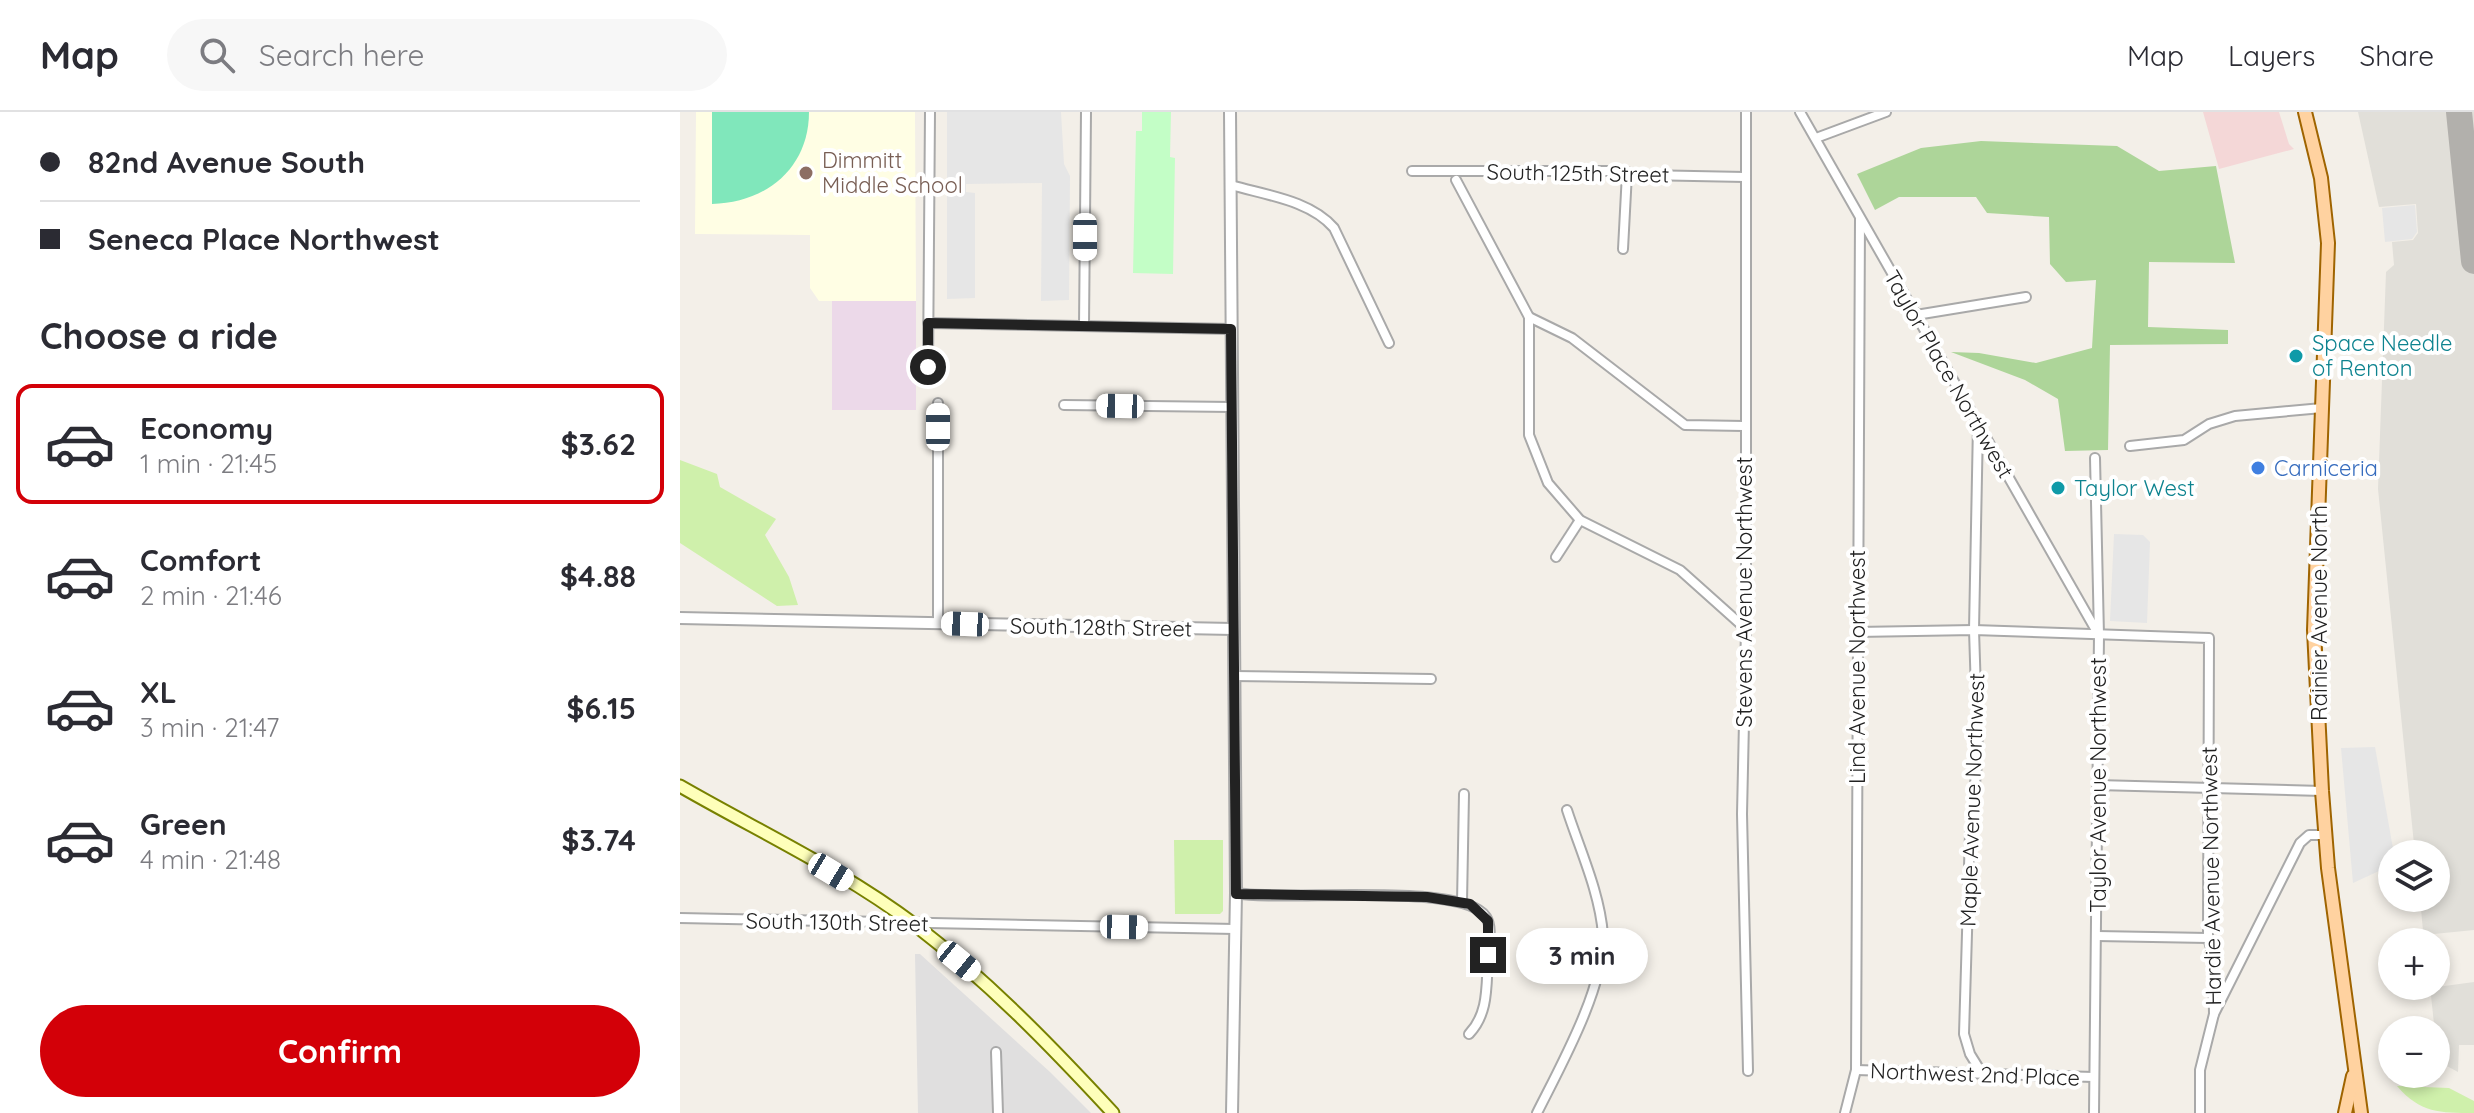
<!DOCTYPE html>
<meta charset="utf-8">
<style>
:root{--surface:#fff;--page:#f7f7f7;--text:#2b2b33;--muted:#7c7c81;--line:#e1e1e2;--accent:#d30008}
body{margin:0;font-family:Quicksand,sans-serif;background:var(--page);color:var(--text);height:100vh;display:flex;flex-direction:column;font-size:30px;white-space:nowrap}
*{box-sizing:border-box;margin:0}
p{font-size:26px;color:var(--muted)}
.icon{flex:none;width:44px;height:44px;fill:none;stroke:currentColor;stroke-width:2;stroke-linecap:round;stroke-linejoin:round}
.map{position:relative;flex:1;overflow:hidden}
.sheet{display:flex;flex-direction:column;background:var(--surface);width:680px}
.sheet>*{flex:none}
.guide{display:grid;align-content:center;height:176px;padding:0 40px;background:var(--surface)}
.controls{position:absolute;left:1698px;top:728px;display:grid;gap:16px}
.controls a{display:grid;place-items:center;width:72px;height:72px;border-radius:50%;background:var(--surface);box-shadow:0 4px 12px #0003;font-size:40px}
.end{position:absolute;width:36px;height:36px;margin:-18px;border:10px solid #222;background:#fff;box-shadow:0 0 0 4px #fff}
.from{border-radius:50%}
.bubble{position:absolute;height:56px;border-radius:28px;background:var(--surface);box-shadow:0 4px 12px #0003;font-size:26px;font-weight:700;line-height:56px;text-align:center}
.car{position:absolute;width:24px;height:48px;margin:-24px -12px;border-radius:10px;box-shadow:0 0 6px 2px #0007;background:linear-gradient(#fff 24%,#345 0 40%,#fff 0 76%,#345 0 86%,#fff 0)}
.guide b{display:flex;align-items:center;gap:28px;height:76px;font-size:30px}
.guide b+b{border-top:2px solid var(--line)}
.guide i{width:20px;height:20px;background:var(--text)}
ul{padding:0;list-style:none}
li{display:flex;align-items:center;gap:24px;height:120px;margin:0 16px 12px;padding:0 24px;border:4px solid transparent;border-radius:16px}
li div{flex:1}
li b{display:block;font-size:30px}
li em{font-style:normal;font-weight:700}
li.current{border-color:var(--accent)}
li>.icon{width:72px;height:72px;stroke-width:1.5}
h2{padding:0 40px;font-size:36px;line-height:96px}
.primary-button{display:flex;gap:16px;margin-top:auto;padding:16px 40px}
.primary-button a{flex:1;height:92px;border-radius:48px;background:var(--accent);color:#fff;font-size:32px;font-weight:700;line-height:92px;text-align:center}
header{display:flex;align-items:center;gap:48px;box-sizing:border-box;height:112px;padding:0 40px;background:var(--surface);border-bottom:2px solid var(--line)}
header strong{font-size:38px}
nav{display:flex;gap:44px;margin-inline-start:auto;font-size:28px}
.search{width:560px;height:72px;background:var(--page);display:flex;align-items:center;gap:20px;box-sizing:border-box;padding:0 28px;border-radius:44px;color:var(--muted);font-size:30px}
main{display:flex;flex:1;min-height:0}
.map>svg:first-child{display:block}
.residential{fill:#e0dfdf}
.commercial{fill:#f4d7d7}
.industrial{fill:#ecd9e9}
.education{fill:#fffee4}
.airport{fill:#e1dfd9}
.grass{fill:#cff0ab}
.forest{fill:#add599}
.park{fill:#c3fec6}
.pitch{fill:#80e7bb}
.parking{fill:#e6e6e6}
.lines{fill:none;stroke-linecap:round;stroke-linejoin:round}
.taxiway{stroke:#b2b0ac;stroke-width:26}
.minor-casing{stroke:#a9a9a9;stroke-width:12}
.tertiary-casing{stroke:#a9a9a9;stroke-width:14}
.secondary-casing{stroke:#788100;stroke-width:15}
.primary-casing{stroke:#9f6400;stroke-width:16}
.minor{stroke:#fff;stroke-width:8}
.tertiary{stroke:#fff;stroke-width:10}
.secondary{stroke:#feffba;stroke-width:11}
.primary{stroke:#ffd2a0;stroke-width:12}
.route{stroke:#222;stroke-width:10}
.education-dot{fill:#8d6e63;stroke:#fff;stroke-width:3}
.culture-dot{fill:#0f9aa8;stroke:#fff;stroke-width:3}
.shop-dot{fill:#3f7fe0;stroke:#fff;stroke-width:3}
.labels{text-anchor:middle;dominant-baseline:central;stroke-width:8;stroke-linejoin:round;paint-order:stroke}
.education-label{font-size:22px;fill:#785e54;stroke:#fff;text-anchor:start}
.street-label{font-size:22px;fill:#222;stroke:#fff}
.culture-label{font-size:22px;fill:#0d838f;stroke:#fff;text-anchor:start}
.shop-label{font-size:22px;fill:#366cbe;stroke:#fff;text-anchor:start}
</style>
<header>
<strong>Map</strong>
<div class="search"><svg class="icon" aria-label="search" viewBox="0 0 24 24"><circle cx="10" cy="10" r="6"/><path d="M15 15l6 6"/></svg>Search here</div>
<nav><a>Map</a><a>Layers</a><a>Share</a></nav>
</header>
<main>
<section class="sheet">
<div class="guide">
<b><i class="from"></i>82nd Avenue South</b>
<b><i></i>Seneca Place Northwest</b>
</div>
<h2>Choose a ride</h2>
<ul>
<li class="current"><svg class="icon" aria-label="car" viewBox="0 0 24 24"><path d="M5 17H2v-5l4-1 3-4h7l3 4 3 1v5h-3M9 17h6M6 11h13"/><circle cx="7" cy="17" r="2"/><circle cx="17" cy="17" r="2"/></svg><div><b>Economy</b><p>1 min · 21:45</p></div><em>$3.62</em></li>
<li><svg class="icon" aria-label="car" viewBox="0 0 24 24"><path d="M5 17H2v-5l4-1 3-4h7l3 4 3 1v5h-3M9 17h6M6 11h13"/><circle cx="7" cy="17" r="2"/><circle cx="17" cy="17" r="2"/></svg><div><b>Comfort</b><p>2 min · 21:46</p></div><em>$4.88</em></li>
<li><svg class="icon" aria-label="car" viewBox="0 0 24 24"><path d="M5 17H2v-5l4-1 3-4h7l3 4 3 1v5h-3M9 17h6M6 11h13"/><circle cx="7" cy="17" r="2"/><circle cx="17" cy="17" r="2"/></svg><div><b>XL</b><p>3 min · 21:47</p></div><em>$6.15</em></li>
<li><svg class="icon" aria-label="car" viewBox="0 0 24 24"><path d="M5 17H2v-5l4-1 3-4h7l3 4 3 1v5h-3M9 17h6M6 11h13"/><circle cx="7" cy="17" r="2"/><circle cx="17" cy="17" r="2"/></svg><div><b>Green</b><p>4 min · 21:48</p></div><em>$3.74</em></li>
</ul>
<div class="primary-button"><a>Confirm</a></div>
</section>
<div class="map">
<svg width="1794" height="1001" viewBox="0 0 1794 1001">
<rect width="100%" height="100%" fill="#f3efe8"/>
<polygon class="residential" points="235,842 240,842 370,960 411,1001 238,1001"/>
<polygon class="commercial" points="1523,0 1599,0 1609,32 1614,37 1539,57"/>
<rect class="industrial" x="152" y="189" width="84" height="109"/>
<polygon class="education" points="16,0 235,0 236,189 139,189 130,176 130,123 15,122"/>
<g class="airport">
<polygon points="1678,0 1794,0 1794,818 1754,822 1754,830 1744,830 1740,786 1756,786 1756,742 1735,742 1698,377 1706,160 1714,153 1712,130 1733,128 1738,121 1736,92 1699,95"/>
<polygon points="1756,870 1757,875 1794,870 1794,933 1779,933 1778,960 1765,953 1756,931 1750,874 1756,874"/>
</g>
<g class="grass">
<polygon points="0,348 37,362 40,375 96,407 85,423 109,465 118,493 97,494 0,431"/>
<polygon points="494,728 543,728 543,799 540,802 495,802"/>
<path d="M1717 974 1769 976 1794 989V1001C1760 1001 1740 1001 1717 974Z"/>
</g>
<polygon class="forest" points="1301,29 1437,34 1479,59 1536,54 1555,151 1469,150 1468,215 1548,218 1548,232 1430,233 1428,338 1385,339 1378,287 1345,268 1271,240 1299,241 1356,251 1412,236 1416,168 1386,170 1370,152 1369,105 1307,101 1296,85 1219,85 1195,98 1177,62 1241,36"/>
<polygon class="park" points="462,0 491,0 490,45 495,46 493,162 453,161 456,19 462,19"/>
<path class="pitch" d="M32 0H129C129 56 86 91 32 92Z"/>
<g class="parking">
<polygon points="267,0 381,0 384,52 390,64 389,188 361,189 362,71 286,72 286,80 295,81 295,186 267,187"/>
<polygon points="1735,93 1737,120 1732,127 1705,130 1702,96"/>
<polygon points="1434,422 1463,423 1470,430 1467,511 1430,509"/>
<polygon points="1695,635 1714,742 1712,753 1673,771 1661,636"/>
</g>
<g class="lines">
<polyline class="taxiway" points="1779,0 1794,149"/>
<g class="minor-casing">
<g id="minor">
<polyline points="1066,0 1066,517 1062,702 1068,959"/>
<polyline points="1120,0 1417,520"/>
<polyline points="1136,26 1206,0"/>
<polyline points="732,59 938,59 963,63 1065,65"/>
<polyline points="776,68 849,205 849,323 868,371 900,408 1000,458 1066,517"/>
<path d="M551 73C585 83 630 88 654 116L709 231"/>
<polyline points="943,137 947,61"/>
<polyline points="1236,203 1346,185"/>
<polyline points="849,205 892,226 1005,313 1064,314"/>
<polyline points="248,211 551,217"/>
<polyline points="404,214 406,0"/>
<polyline points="248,255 250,0"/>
<polyline points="384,293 552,295"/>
<polyline points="1298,312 1294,518 1298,642 1290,721 1284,922 1290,942 1303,963"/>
<polyline points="1450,334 1504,328 1529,312 1555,304 1642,296"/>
<polyline points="876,445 900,408"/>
<polyline points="258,512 258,291"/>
<polyline points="1177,520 1294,518 1529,526 1528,826 1533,843 1534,902"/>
<polyline points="554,564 751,567"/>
<polyline points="1417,673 1642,679"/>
<path d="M556 781C600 790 784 769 806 805 813 816 808 834 808 847 806 874 809 901 789 922"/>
<polyline points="782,790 784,682"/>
<polyline points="0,806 555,817"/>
<polyline points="1417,824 1528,826"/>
<polyline points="316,940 318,1001"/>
<polyline points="1176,958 1414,965"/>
<path d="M857 1001C880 955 925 875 923 823 920 781 900 738 887 698"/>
<polyline points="1165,1001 1176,958 1180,107"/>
<polyline points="1414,1001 1419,523 1415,346"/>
<polyline points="1520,1001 1520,958 1534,902 1620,731 1629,723 1645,723"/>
</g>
</g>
<g class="tertiary-casing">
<g id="tertiary">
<polyline points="550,0 556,781 552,1001"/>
<polyline points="0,506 553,517"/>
</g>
</g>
<g class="secondary-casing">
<path id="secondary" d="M0 674C78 719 164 759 235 813 308 869 371 934 433 1001"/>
</g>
<g class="primary-casing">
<g id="primary">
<polyline points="1625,0 1641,66 1648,131 1634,518 1642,679 1648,756 1681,1001"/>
<polyline points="1665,1001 1673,964"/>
</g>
</g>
<use href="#minor" class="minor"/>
<use href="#tertiary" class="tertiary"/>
<use href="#secondary" class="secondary"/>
<use href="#primary" class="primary"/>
</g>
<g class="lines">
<polyline class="route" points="248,255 248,211 551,217 556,782 747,785 790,792 808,809 808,843"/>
</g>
<circle class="education-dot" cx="126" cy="61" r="8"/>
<g class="culture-dot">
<circle cx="1616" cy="244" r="8"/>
<circle cx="1378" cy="376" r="8"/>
</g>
<circle class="shop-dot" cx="1578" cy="356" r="8"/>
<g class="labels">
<g class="education-label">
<text x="142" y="48">Dimmitt<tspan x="142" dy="25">Middle School</tspan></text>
</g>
<g class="street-label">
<text transform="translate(898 61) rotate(1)">South 125th Street</text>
<text transform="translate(1269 262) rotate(60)">Taylor Place Northwest</text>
<text transform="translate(1064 480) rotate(-90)">Stevens Avenue Northwest</text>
<text transform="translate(1639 501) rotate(-90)">Rainier Avenue North</text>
<text transform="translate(421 515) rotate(1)">South 128th Street</text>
<text transform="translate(1177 555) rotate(-90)">Lind Avenue Northwest</text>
<text transform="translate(1418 673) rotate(-90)">Taylor Avenue Northwest</text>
<text transform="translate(1292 688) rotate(-88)">Maple Avenue Northwest</text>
<text transform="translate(1531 764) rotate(-91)">Hardie Avenue Northwest</text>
<text transform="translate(157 810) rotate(1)">South 130th Street</text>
<text transform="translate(1295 962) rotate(2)">Northwest 2nd Place</text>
</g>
<g class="culture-label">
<text x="1632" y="231">Space Needle<tspan x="1632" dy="25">of Renton</tspan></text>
<text x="1394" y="376">Taylor West</text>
</g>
<g class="shop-label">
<text x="1594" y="356">Carniceria</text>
</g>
</g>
</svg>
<div class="controls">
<a><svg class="icon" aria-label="layers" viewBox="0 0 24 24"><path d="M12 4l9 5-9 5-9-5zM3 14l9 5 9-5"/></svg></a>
<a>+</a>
<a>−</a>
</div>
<i class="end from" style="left:248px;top:255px"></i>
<i class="end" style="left:808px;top:843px"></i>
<div class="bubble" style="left:836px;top:816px;width:132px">3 min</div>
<i class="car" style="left:405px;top:125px;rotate:180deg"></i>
<i class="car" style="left:440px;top:294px;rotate:271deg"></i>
<i class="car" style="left:258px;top:315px;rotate:0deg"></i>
<i class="car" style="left:285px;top:512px;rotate:272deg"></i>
<i class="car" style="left:151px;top:760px;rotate:121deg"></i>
<i class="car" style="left:444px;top:815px;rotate:91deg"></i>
<i class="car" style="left:279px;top:849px;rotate:129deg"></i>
</div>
</main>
